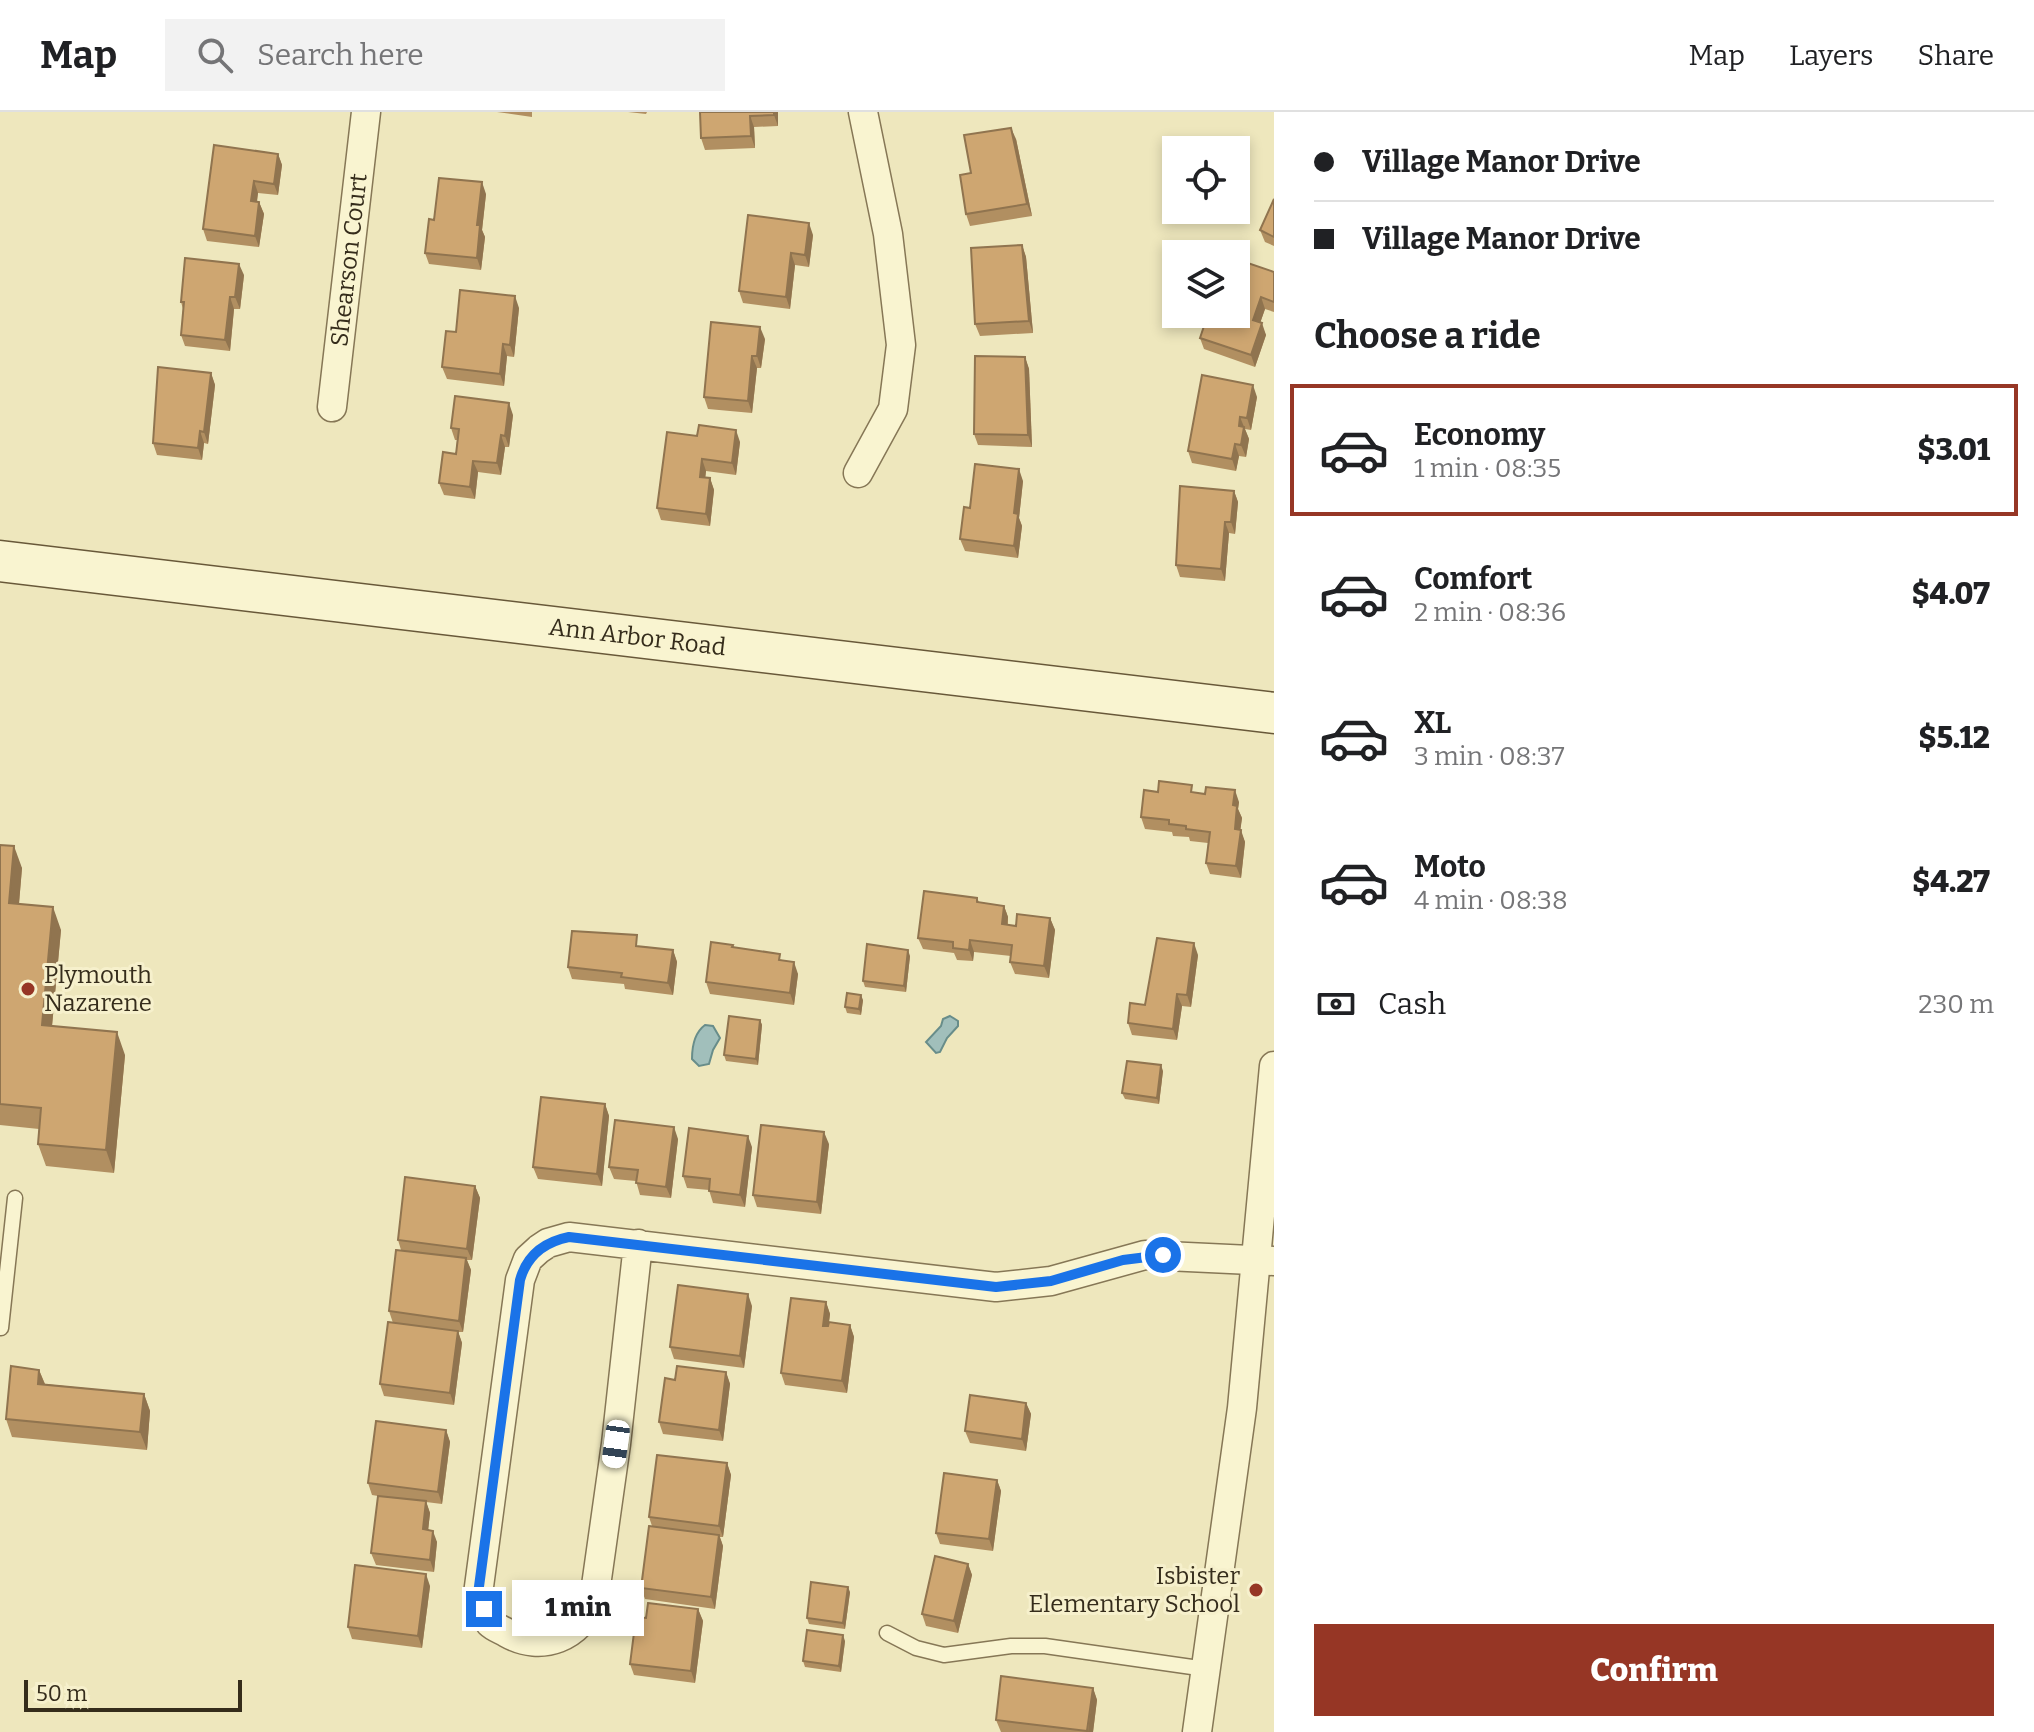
<!DOCTYPE html>
<meta charset="utf-8">
<style>
:root{--surface:#fff;--page:#f2f2f2;--text:#202124;--muted:#757577;--line:#e0e0e0;--accent:#963625}
body{margin:0;font-family:Bitter,serif;background:var(--page);color:var(--text);height:100vh;display:flex;flex-direction:column;font-size:30px;white-space:nowrap}
*{box-sizing:border-box;margin:0}
p{font-size:26px;color:var(--muted)}
.icon{flex:none;width:44px;height:44px;fill:none;stroke:currentColor;stroke-width:2;stroke-linecap:round;stroke-linejoin:round}
.map{position:relative;flex:1;overflow:hidden}
.details{display:flex;flex-direction:column;background:var(--surface);width:760px}
.details>*{flex:none}
.guide{display:grid;align-content:center;height:176px;padding:0 40px;background:var(--surface)}
.controls{position:absolute;left:1162px;top:24px;display:grid;gap:16px}
.controls a{display:grid;place-items:center;width:88px;height:88px;border-radius:0px;background:var(--surface);box-shadow:0 4px 12px #0003;font-size:40px}
.scale{position:absolute;left:24px;bottom:20px;width:218px;box-sizing:border-box;padding-left:8px;border:4px solid #352c1b;border-top:0;font-size:22px;line-height:28px;white-space:nowrap;color:#352c1b;-webkit-text-stroke:6px #f6f0cc;paint-order:stroke}
.end{position:absolute;width:36px;height:36px;margin:-18px;border:10px solid #1a73e8;background:#fff;box-shadow:0 0 0 4px #fff}
.from{border-radius:50%}
.bubble{position:absolute;height:56px;border-radius:0px;background:var(--surface);box-shadow:0 4px 12px #0003;font-size:26px;font-weight:800;line-height:56px;text-align:center}
.car{position:absolute;width:24px;height:48px;margin:-24px -12px;border-radius:10px;box-shadow:0 0 6px 2px #0007;background:linear-gradient(#fff 24%,#345 0 40%,#fff 0 76%,#345 0 86%,#fff 0)}
.guide b{display:flex;align-items:center;gap:28px;height:76px;font-size:30px}
.guide b+b{border-top:2px solid var(--line)}
.guide i{width:20px;height:20px;background:var(--text)}
ul{padding:0;list-style:none}
li{display:flex;align-items:center;gap:24px;height:132px;margin:0 16px 12px;padding:0 24px;border:4px solid transparent;border-radius:0px}
li div{flex:1}
li b{display:block;font-size:30px}
li em{font-style:normal;font-weight:800}
li.on{border-color:var(--accent)}
li>.icon{width:72px;height:72px;stroke-width:1.5}
h2{padding:0 40px;font-size:36px;line-height:96px}
.pay{display:flex;align-items:center;gap:20px;height:88px;padding:0 40px;font-size:30px}
.pay p{margin-inline-start:auto}
.cta{display:flex;gap:16px;margin-top:auto;padding:16px 40px}
.cta a{flex:1;height:92px;border-radius:0px;background:var(--accent);color:#fff;font-size:32px;font-weight:800;line-height:92px;text-align:center}
header{display:flex;align-items:center;gap:48px;box-sizing:border-box;height:112px;padding:0 40px;background:var(--surface);border-bottom:2px solid var(--line)}
header strong{font-size:38px}
nav{display:flex;gap:44px;margin-inline-start:auto;font-size:28px}
.search{width:560px;height:72px;background:var(--page);display:flex;align-items:center;gap:20px;box-sizing:border-box;padding:0 28px;border-radius:0px;color:var(--muted);font-size:30px}
main{display:flex;flex:1;min-height:0}
.map>svg:first-child{display:block}
.water{fill:#a1bfbb;stroke:#688d8a;stroke-width:2}
.lines{fill:none;stroke-linecap:round;stroke-linejoin:round}
.lane-casing{stroke:#867756;stroke-width:17}
.street-casing{stroke:#867756;stroke-width:31}
.secondary-casing{stroke:#685839;stroke-width:43}
.lane{stroke:#f9f4d0;stroke-width:14}
.street{stroke:#f9f4d0;stroke-width:28}
.secondary{stroke:#f9f4d0;stroke-width:40}
.wall{fill:#b18f61}
.shaded-wall{fill:#90744f}
.building{fill:#cea671;stroke:#90744f;stroke-width:2}
.route{stroke:#1a73e8;stroke-width:10}
.poi-dot{fill:#963625;stroke:#f6f0cc;stroke-width:3}
.labels{text-anchor:middle;dominant-baseline:central;stroke-width:6;stroke-linejoin:round;paint-order:stroke}
.street-label{font-size:24px;fill:#352c1b;stroke:#f6f0cc}
.poi-label{font-size:24px;fill:#352c1b;stroke:#f6f0cc;text-anchor:start}
</style>
<header>
<strong>Map</strong>
<div class="search"><svg class="icon" aria-label="search" viewBox="0 0 24 24"><circle cx="10" cy="10" r="6"/><path d="M15 15l6 6"/></svg>Search here</div>
<nav><a>Map</a><a>Layers</a><a>Share</a></nav>
</header>
<main>
<div class="map">
<svg width="1274" height="1620" viewBox="0 0 1274 1620">
<rect width="100%" height="100%" fill="#eee7bd"/>
<g class="water">
<polygon points="950,904 958,909 958,914 947,926 940,940 936,941 926,930 941,914 943,907"/>
<path d="M705 913 713 914 720 926 713 938 709 952 699 954 692 947C692 934 694 921 705 913Z"/>
</g>
<g class="lines">
<g class="lane-casing">
<g id="lane">
<polyline points="1,1216 15,1086"/>
<polyline points="887,1521 916,1536 944,1543 1011,1534 1045,1534 1206,1557"/>
</g>
</g>
<g class="street-casing">
<g id="street">
<path id="s1" d="M332 295 366 0"/>
<polyline points="858,361 893,297 901,233 888,122 863,0"/>
<path d="M638 1132 616 1332 594 1488C580 1525 542 1541 507 1521 502 1518 494 1515 490 1511 485 1504 481 1490 478 1482L520 1168 528 1147 539 1137 548 1131 569 1125 996 1175 1051 1169 1145 1143 1274 1149"/>
<polyline points="1197,1620 1242,1296 1274,954"/>
</g>
</g>
<g class="secondary-casing">
<g id="secondary">
<path id="s2" d="M0 449 1274 601"/>
</g>
</g>
<use href="#lane" class="lane"/>
<use href="#street" class="street"/>
<use href="#secondary" class="secondary"/>
</g>
<g class="wall">
<polygon points="497,0 532,0 532,5"/>
<polygon points="628,0 647,0 646,2"/>
<polygon points="700,0 778,0 778,14 754,15 755,36 705,38 701,26"/>
<polygon points="1016,27 1032,104 970,114 966,102"/>
<polygon points="278,42 282,53 278,83 258,81 257,90 259,90 264,102 259,135 207,129 203,117"/>
<polygon points="486,82 482,118 485,125 481,158 429,152 425,141 434,108"/>
<polygon points="1274,87 1274,134 1265,130 1260,118"/>
<polygon points="813,123 809,155 795,153 790,197 743,191 739,179"/>
<polygon points="1022,133 1026,145 1033,221 980,224 975,212"/>
<polygon points="1274,160 1274,200 1265,197 1260,211 1266,223 1255,255 1204,237 1200,226"/>
<polygon points="244,163 240,197 234,197 230,239 185,234 181,223 183,197 181,190"/>
<polygon points="519,196 514,245 507,244 504,274 447,267 442,255 456,220"/>
<polygon points="765,227 761,256 757,256 752,301 708,297 704,285"/>
<polygon points="1025,245 1029,257 1032,335 978,333 974,322"/>
<polygon points="211,261 215,273 208,332 204,331 202,348 157,343 153,331"/>
<polygon points="1257,285 1251,318 1245,317 1249,327 1246,345 1239,344 1236,359 1192,351 1188,339"/>
<polygon points="513,303 509,335 505,335 501,363 478,360 475,387 444,383 439,371 456,342 457,328 455,328 451,316"/>
<polygon points="667,320 740,330 736,363 706,359 705,366 710,366 714,378 710,414 661,408 657,396"/>
<polygon points="1023,369 1019,406 1022,414 1018,446 965,439 960,427 970,396"/>
<polygon points="1234,379 1238,390 1235,422 1229,421 1225,469 1180,465 1176,453"/>
<polygon points="1158,680 1194,680 1239,690 1238,697 1242,706 1240,718 1245,730 1241,766 1210,762 1206,751 1208,731 1190,729 1189,725 1173,724 1172,720 1145,717 1141,705"/>
<polygon points="0,733 22,756 19,792 61,818 52,914 125,943 114,1061 46,1054 38,1032 39,1017 0,1013"/>
<polygon points="977,786 979,790 1004,794 1008,805 1008,813 1016,814 1050,806 1055,818 1049,866 1015,862 1010,850 1011,844 974,840 973,849 957,848 954,841 923,837 918,826"/>
<polygon points="733,833 734,835 782,848 798,862 794,893 710,882 706,870"/>
<polygon points="641,834 673,838 677,850 673,883 625,877 624,872 572,867 568,855"/>
<polygon points="1198,843 1191,895 1182,894 1177,928 1132,923 1128,911"/>
<polygon points="910,844 906,880 865,875 863,869"/>
<polygon points="863,888 861,903 847,901 845,895"/>
<polygon points="760,908 762,913 758,953 726,949 724,943"/>
<polygon points="1163,959 1159,992 1125,987 1122,981"/>
<polygon points="605,992 609,1004 602,1074 538,1067 533,1055"/>
<polygon points="678,1027 671,1086 640,1083 636,1069 614,1067 609,1055"/>
<polygon points="829,1032 821,1102 757,1095 753,1083"/>
<polygon points="752,1035 745,1095 713,1091 709,1078 687,1076 683,1064"/>
<polygon points="475,1074 480,1086 472,1148 467,1148 471,1158 463,1220 458,1220 462,1231 454,1293 384,1284 380,1272 393,1211 389,1199 401,1138 398,1128"/>
<polygon points="826,1190 830,1202 829,1210 850,1213 854,1225 847,1281 785,1273 781,1261"/>
<polygon points="752,1194 744,1256 674,1247 670,1235"/>
<polygon points="39,1258 45,1272 144,1282 150,1299 147,1338 12,1325 6,1307"/>
<polygon points="726,1260 730,1272 723,1329 663,1322 659,1310 675,1268"/>
<polygon points="1026,1291 1031,1302 1026,1339 970,1331 965,1319"/>
<polygon points="446,1318 450,1330 442,1392 426,1390 430,1401 428,1418 437,1430 434,1460 376,1453 371,1441 378,1384 372,1383 368,1371"/>
<polygon points="727,1351 731,1363 723,1425 720,1425 723,1434 715,1497 645,1487 641,1476 652,1414 649,1405"/>
<polygon points="997,1368 1001,1379 993,1439 940,1432 936,1421"/>
<polygon points="968,1452 972,1463 958,1521 926,1514 922,1502"/>
<polygon points="430,1474 422,1536 352,1527 348,1515"/>
<polygon points="850,1480 845,1517 809,1512 807,1506"/>
<polygon points="698,1497 703,1509 695,1571 634,1563 630,1552 646,1506"/>
<polygon points="845,1529 841,1560 805,1555 803,1549"/>
<polygon points="1093,1576 1097,1588 1093,1620 1001,1620 996,1608"/>
</g>
<g class="shaded-wall">
<polygon points="774,0 778,0 778,14 774,3"/>
<polygon points="750,4 754,15 755,36 751,24"/>
<polygon points="1011,16 1016,27 1032,104 1027,92"/>
<polygon points="278,42 282,53 278,83 274,72"/>
<polygon points="254,69 258,81 255,101 251,89"/>
<polygon points="482,70 486,82 482,118 485,125 481,158 477,146 477,113"/>
<polygon points="259,90 264,102 259,135 255,124"/>
<polygon points="809,111 813,123 809,155 805,143"/>
<polygon points="1022,133 1026,145 1033,221 1029,209"/>
<polygon points="791,141 795,153 790,197 786,185"/>
<polygon points="239,152 244,163 240,197 235,185"/>
<polygon points="515,184 519,196 514,245 510,233"/>
<polygon points="230,185 234,197 230,239 225,228"/>
<polygon points="1261,185 1265,197 1257,220 1253,208"/>
<polygon points="1262,211 1266,223 1255,255 1251,243"/>
<polygon points="760,215 765,227 761,256 757,244"/>
<polygon points="503,232 507,244 504,274 500,262"/>
<polygon points="752,244 757,256 752,301 748,289"/>
<polygon points="1025,245 1029,257 1032,335 1028,323"/>
<polygon points="211,261 215,273 208,332 204,320"/>
<polygon points="1253,273 1257,285 1251,318 1247,306"/>
<polygon points="509,291 513,303 509,335 505,324"/>
<polygon points="1240,305 1249,327 1246,345 1241,333 1239,314"/>
<polygon points="736,318 740,330 736,363 732,351"/>
<polygon points="200,319 204,331 202,348 198,336"/>
<polygon points="501,323 505,335 501,363 497,351"/>
<polygon points="1235,332 1239,344 1236,359 1232,347"/>
<polygon points="702,347 706,359 704,377 700,365"/>
<polygon points="473,349 478,360 475,387 470,375"/>
<polygon points="1019,357 1023,369 1019,406 1022,414 1018,446 1014,434 1014,401"/>
<polygon points="710,366 714,378 710,414 706,402"/>
<polygon points="1234,379 1238,390 1235,422 1231,410"/>
<polygon points="1225,410 1229,421 1225,469 1221,457"/>
<polygon points="1235,678 1239,690 1238,697 1242,706 1239,729 1235,717 1233,693"/>
<polygon points="1241,718 1245,730 1241,766 1236,754"/>
<polygon points="14,734 22,756 17,814 9,791"/>
<polygon points="1004,794 1008,805 1006,824 1002,812"/>
<polygon points="53,795 61,818 50,935 42,913"/>
<polygon points="1050,806 1055,818 1049,866 1044,854"/>
<polygon points="970,828 974,840 973,849 969,838"/>
<polygon points="1194,831 1198,843 1191,895 1187,883"/>
<polygon points="673,838 677,850 673,883 668,871"/>
<polygon points="908,838 910,844 906,880 904,874"/>
<polygon points="794,850 798,862 794,893 790,881"/>
<polygon points="1177,882 1182,894 1177,928 1173,917"/>
<polygon points="861,883 863,888 861,903 859,897"/>
<polygon points="760,908 762,913 758,953 756,947"/>
<polygon points="117,920 125,943 114,1061 106,1038"/>
<polygon points="1161,953 1163,959 1159,992 1157,986"/>
<polygon points="605,992 609,1004 602,1074 597,1062"/>
<polygon points="674,1015 678,1027 671,1086 666,1075"/>
<polygon points="824,1020 829,1032 821,1102 817,1090"/>
<polygon points="748,1024 752,1035 745,1095 740,1083"/>
<polygon points="475,1074 480,1086 472,1148 467,1137"/>
<polygon points="466,1146 471,1158 463,1220 459,1209"/>
<polygon points="748,1182 752,1194 744,1256 740,1244"/>
<polygon points="826,1190 830,1202 827,1225 823,1214"/>
<polygon points="850,1213 854,1225 847,1281 842,1269"/>
<polygon points="458,1219 462,1231 454,1293 450,1281"/>
<polygon points="39,1258 46,1275 38,1272"/>
<polygon points="726,1260 730,1272 723,1329 719,1318"/>
<polygon points="144,1282 150,1299 147,1338 140,1320"/>
<polygon points="1026,1291 1031,1302 1026,1339 1022,1327"/>
<polygon points="446,1318 450,1330 442,1392 438,1380"/>
<polygon points="727,1351 731,1363 723,1425 719,1414"/>
<polygon points="997,1368 1001,1379 993,1439 989,1427"/>
<polygon points="426,1389 430,1401 427,1429 423,1417"/>
<polygon points="433,1419 437,1430 434,1460 430,1448"/>
<polygon points="719,1423 723,1434 715,1497 711,1485"/>
<polygon points="968,1452 972,1463 958,1521 954,1509"/>
<polygon points="426,1462 430,1474 422,1536 418,1524"/>
<polygon points="848,1475 850,1480 845,1517 843,1511"/>
<polygon points="698,1497 703,1509 695,1571 691,1559"/>
<polygon points="843,1523 845,1529 841,1560 839,1554"/>
<polygon points="1093,1576 1097,1588 1093,1620 1088,1620"/>
</g>
<g class="building">
<polygon points="700,0 774,0 774,3 750,4 751,24 701,26"/>
<polygon points="1011,16 1027,92 966,102 960,63 971,61 964,23"/>
<polygon points="214,33 278,42 274,72 254,69 251,89 259,90 255,124 203,117"/>
<polygon points="439,66 482,70 477,113 480,113 477,146 425,141 429,107 434,108"/>
<polygon points="1274,87 1274,125 1260,118"/>
<polygon points="748,103 809,111 805,143 791,141 786,185 739,179"/>
<polygon points="1022,133 1029,209 975,212 971,136"/>
<polygon points="185,146 239,152 235,185 230,185 225,228 181,223 184,190 181,190"/>
<polygon points="1236,147 1274,160 1274,190 1261,185 1253,208 1262,211 1251,243 1200,226 1208,202 1236,202"/>
<polygon points="460,178 515,184 510,233 503,232 500,262 442,255 446,219 456,220"/>
<polygon points="711,210 760,215 757,244 752,244 748,289 704,285"/>
<polygon points="975,244 1025,245 1028,323 974,322"/>
<polygon points="158,255 211,261 204,320 200,319 198,336 153,331"/>
<polygon points="1202,263 1253,273 1247,306 1240,305 1239,314 1244,315 1241,333 1235,332 1232,347 1188,339"/>
<polygon points="455,284 509,291 505,324 501,323 497,351 473,349 470,375 439,371 443,340 456,342 459,317 451,316"/>
<polygon points="699,313 736,318 732,351 702,347 700,365 710,366 706,402 657,396 667,320 697,324"/>
<polygon points="975,352 1019,357 1014,401 1018,402 1014,434 960,427 964,395 970,396"/>
<polygon points="1180,374 1234,379 1231,410 1225,410 1221,457 1176,453"/>
<polygon points="1159,669 1192,673 1191,680 1205,682 1206,675 1235,678 1233,693 1237,694 1235,717 1241,718 1236,754 1206,751 1210,720 1186,717 1186,714 1169,712 1169,708 1141,705 1144,678 1158,680"/>
<polygon points="0,733 14,734 9,791 53,795 42,913 117,920 106,1038 38,1032 41,996 0,992"/>
<polygon points="924,779 977,786 977,790 1004,794 1002,812 1016,814 1017,802 1050,806 1044,854 1010,850 1012,833 970,828 969,838 953,836 953,830 918,826"/>
<polygon points="572,819 637,823 636,834 673,838 668,871 621,865 622,861 568,855"/>
<polygon points="1157,826 1194,831 1187,883 1177,882 1173,917 1128,911 1130,891 1145,893"/>
<polygon points="711,830 733,833 732,835 780,842 779,848 794,850 790,881 706,870"/>
<polygon points="867,832 908,838 904,874 863,869"/>
<polygon points="847,881 861,883 859,897 845,895"/>
<polygon points="729,904 760,908 756,947 724,943"/>
<polygon points="1127,949 1161,953 1157,986 1122,981"/>
<polygon points="541,985 605,992 597,1062 533,1055"/>
<polygon points="615,1008 674,1015 666,1075 636,1071 638,1058 609,1055"/>
<polygon points="761,1013 824,1020 817,1090 753,1083"/>
<polygon points="689,1016 748,1024 740,1083 709,1079 710,1067 683,1064"/>
<polygon points="405,1065 475,1074 467,1137 398,1128"/>
<polygon points="396,1138 466,1146 459,1209 389,1199"/>
<polygon points="678,1173 748,1182 740,1244 670,1235"/>
<polygon points="791,1186 826,1190 823,1214 828,1214 829,1210 850,1213 842,1269 781,1261"/>
<polygon points="388,1210 458,1219 450,1281 380,1272"/>
<polygon points="11,1254 39,1258 38,1272 144,1282 140,1320 6,1307"/>
<polygon points="677,1254 726,1260 719,1318 659,1310 665,1266 675,1268"/>
<polygon points="970,1283 1026,1291 1022,1327 965,1319"/>
<polygon points="376,1309 446,1318 438,1380 368,1371"/>
<polygon points="657,1343 727,1351 719,1414 649,1405"/>
<polygon points="944,1361 997,1368 989,1427 936,1421"/>
<polygon points="378,1384 426,1389 423,1417 433,1419 430,1448 371,1441"/>
<polygon points="649,1414 719,1423 711,1485 641,1476"/>
<polygon points="935,1444 968,1452 954,1509 922,1502"/>
<polygon points="355,1453 426,1462 418,1524 348,1515"/>
<polygon points="811,1470 848,1475 843,1511 807,1506"/>
<polygon points="648,1491 698,1497 691,1559 630,1552 636,1505 646,1506"/>
<polygon points="807,1518 843,1523 839,1554 803,1549"/>
<polygon points="1001,1564 1093,1576 1087,1619 996,1608"/>
</g>
<g class="lines">
<path class="route" d="M484 1497 478 1482 520 1168C527 1143 544 1130 569 1125L996 1175 1051 1169 1123 1148 1163 1143"/>
</g>
<g class="poi-dot">
<circle cx="28" cy="877" r="8"/>
<circle cx="1256" cy="1478" r="8"/>
</g>
<g class="labels">
<g class="street-label">
<text stroke="none"><textPath href="#s1" startOffset="148">Shearson Court</textPath></text>
<text stroke="none"><textPath href="#s2" startOffset="642">Ann Arbor Road</textPath></text>
</g>
<g class="poi-label">
<text x="44" y="863">Plymouth<tspan x="44" dy="28">Nazarene</tspan></text>
<text x="1240" y="1464" text-anchor="end">Isbister<tspan x="1240" dy="28">Elementary School</tspan></text>
</g>
</g>
</svg>
<div class="controls">
<a><svg class="icon" aria-label="locate" viewBox="0 0 24 24"><circle cx="12" cy="12" r="6"/><path d="M12 2v4M12 18v4M2 12h4M18 12h4"/></svg></a>
<a><svg class="icon" aria-label="layers" viewBox="0 0 24 24"><path d="M12 4l9 5-9 5-9-5zM3 14l9 5 9-5"/></svg></a>
</div>
<div class="scale">50 m</div>
<i class="end from" style="left:1163px;top:1143px"></i>
<i class="end" style="left:484px;top:1497px"></i>
<div class="bubble" style="left:512px;top:1468px;width:132px">1 min</div>
<i class="car" style="left:616px;top:1332px;rotate:188deg"></i>
</div>
<section class="details">
<div class="guide">
<b><i class="from"></i>Village Manor Drive</b>
<b><i></i>Village Manor Drive</b>
</div>
<h2>Choose a ride</h2>
<ul>
<li class="on"><svg class="icon" aria-label="car" viewBox="0 0 24 24"><path d="M5 17H2v-5l4-1 3-4h7l3 4 3 1v5h-3M9 17h6M6 11h13"/><circle cx="7" cy="17" r="2"/><circle cx="17" cy="17" r="2"/></svg><div><b>Economy</b><p>1 min · 08:35</p></div><em>$3.01</em></li>
<li><svg class="icon" aria-label="car" viewBox="0 0 24 24"><path d="M5 17H2v-5l4-1 3-4h7l3 4 3 1v5h-3M9 17h6M6 11h13"/><circle cx="7" cy="17" r="2"/><circle cx="17" cy="17" r="2"/></svg><div><b>Comfort</b><p>2 min · 08:36</p></div><em>$4.07</em></li>
<li><svg class="icon" aria-label="car" viewBox="0 0 24 24"><path d="M5 17H2v-5l4-1 3-4h7l3 4 3 1v5h-3M9 17h6M6 11h13"/><circle cx="7" cy="17" r="2"/><circle cx="17" cy="17" r="2"/></svg><div><b>XL</b><p>3 min · 08:37</p></div><em>$5.12</em></li>
<li><svg class="icon" aria-label="car" viewBox="0 0 24 24"><path d="M5 17H2v-5l4-1 3-4h7l3 4 3 1v5h-3M9 17h6M6 11h13"/><circle cx="7" cy="17" r="2"/><circle cx="17" cy="17" r="2"/></svg><div><b>Moto</b><p>4 min · 08:38</p></div><em>$4.27</em></li>
</ul>
<div class="pay"><svg class="icon" aria-label="cash" viewBox="0 0 24 24"><path d="M3 7h18v10H3z"/><circle cx="12" cy="12" r="2"/></svg>Cash<p>230 m</p></div>
<div class="cta"><a>Confirm</a></div>
</section>
</main>
